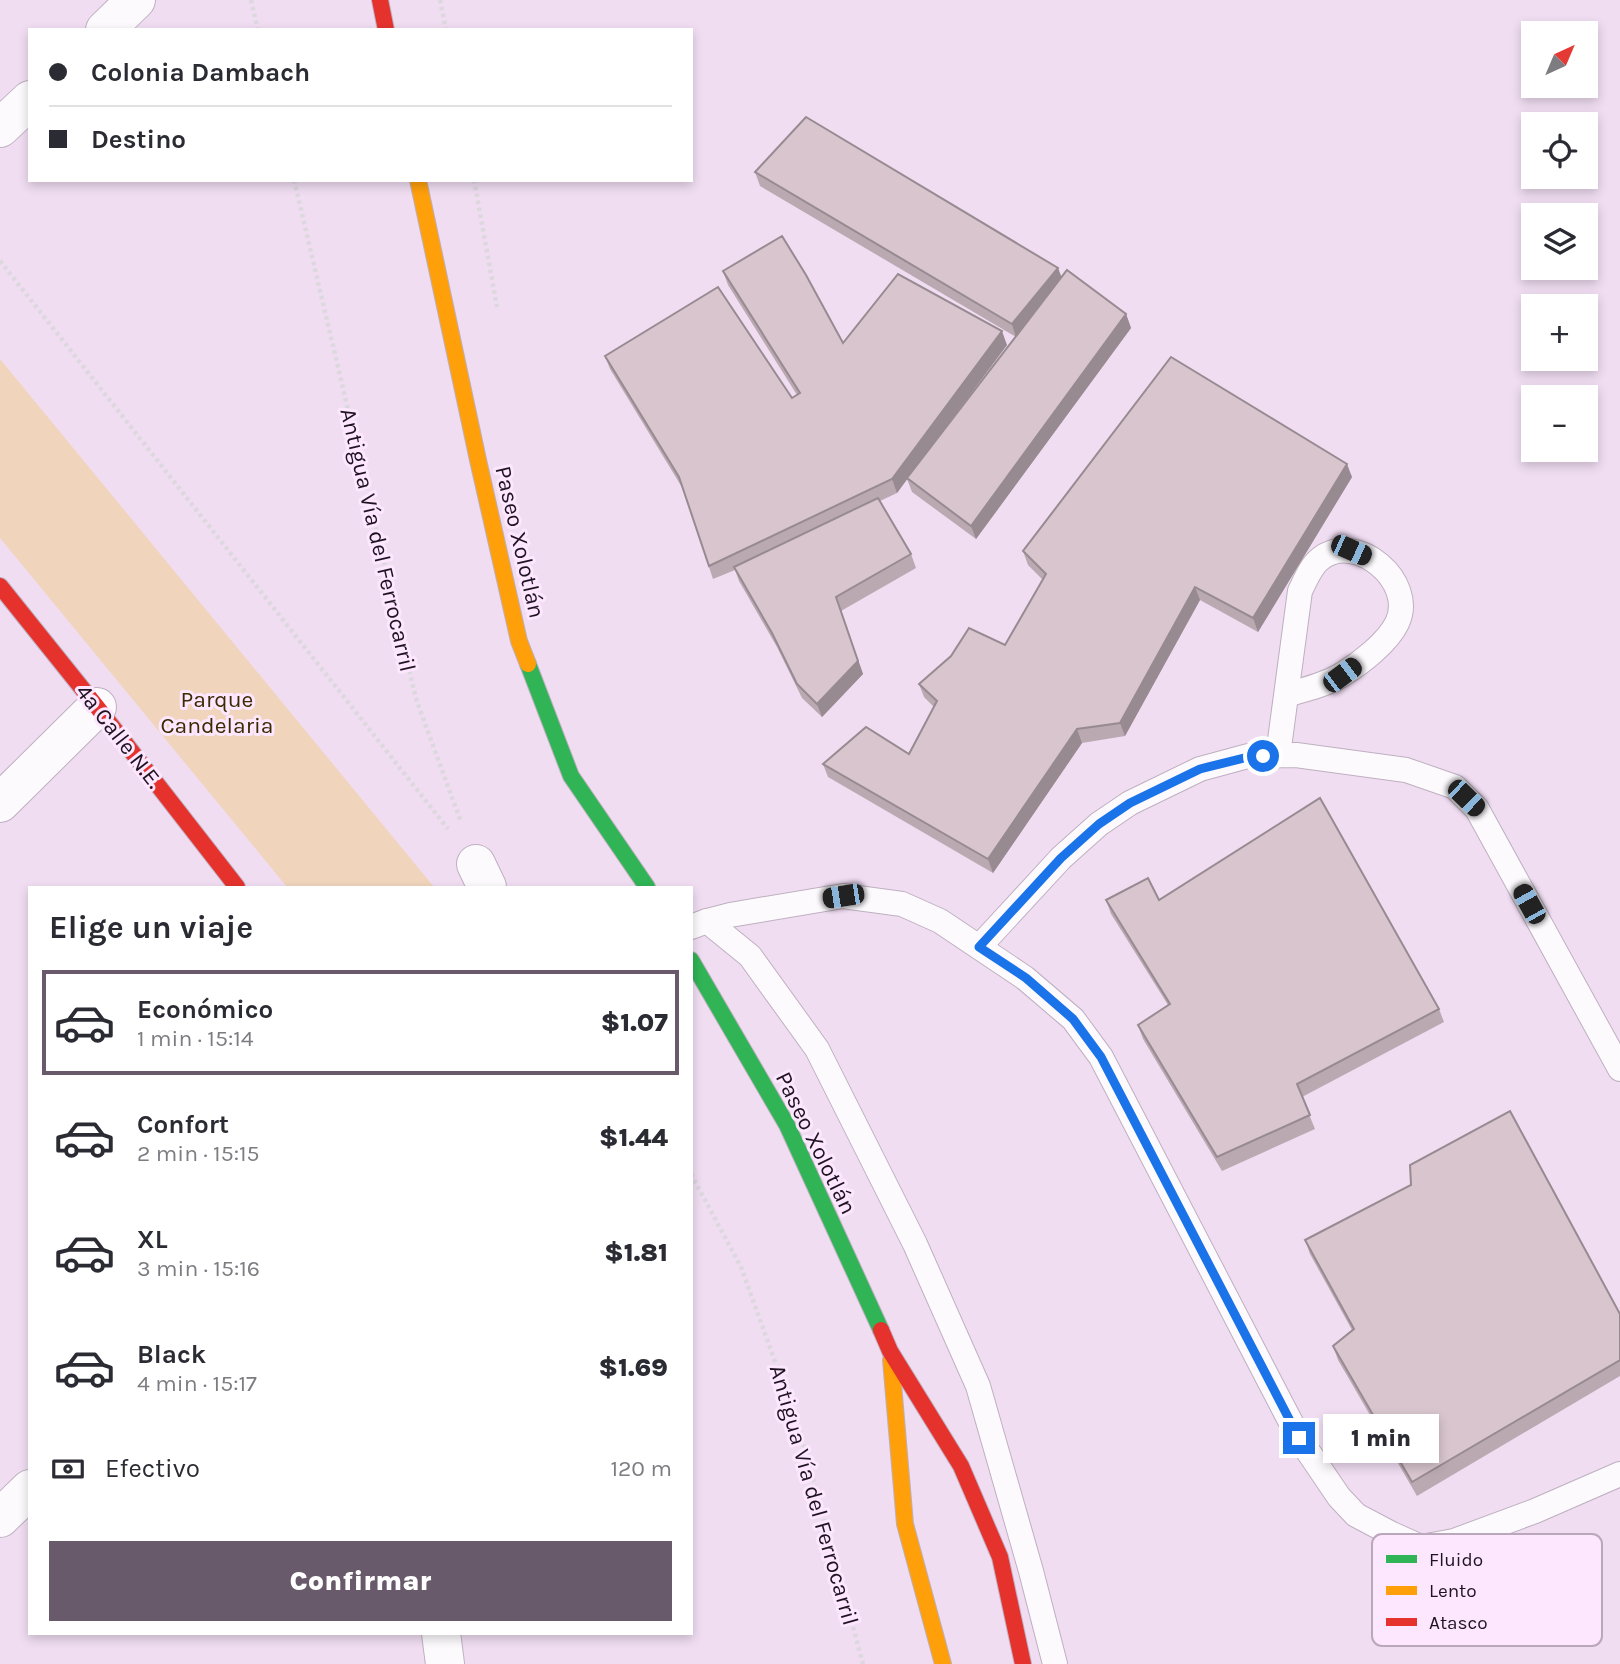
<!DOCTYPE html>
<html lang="es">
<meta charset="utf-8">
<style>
:root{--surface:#fff;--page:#f7f7f7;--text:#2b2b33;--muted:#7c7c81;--line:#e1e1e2;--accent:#685a6a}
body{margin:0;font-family:Karla,sans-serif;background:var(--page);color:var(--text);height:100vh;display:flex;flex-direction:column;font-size:26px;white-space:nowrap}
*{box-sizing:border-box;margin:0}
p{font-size:23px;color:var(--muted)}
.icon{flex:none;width:38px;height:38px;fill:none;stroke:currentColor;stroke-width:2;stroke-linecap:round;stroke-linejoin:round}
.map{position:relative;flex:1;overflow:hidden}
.side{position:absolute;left:28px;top:886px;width:665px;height:749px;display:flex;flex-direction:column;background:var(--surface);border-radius:0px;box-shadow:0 4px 10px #0003}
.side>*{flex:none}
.hud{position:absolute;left:28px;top:28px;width:665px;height:154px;border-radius:0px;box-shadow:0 4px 10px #0003;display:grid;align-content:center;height:154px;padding:0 21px;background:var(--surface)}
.needle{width:46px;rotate:44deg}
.fabs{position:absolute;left:1521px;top:21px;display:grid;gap:14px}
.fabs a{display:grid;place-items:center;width:77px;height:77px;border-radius:0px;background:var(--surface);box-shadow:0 4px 10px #0003;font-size:35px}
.end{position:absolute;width:32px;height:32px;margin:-16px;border:9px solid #1a73e8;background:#fff;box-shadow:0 0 0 4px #fff}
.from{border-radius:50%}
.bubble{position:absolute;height:49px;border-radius:0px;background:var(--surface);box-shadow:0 4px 10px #0003;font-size:23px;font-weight:800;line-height:49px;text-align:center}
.car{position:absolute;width:21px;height:42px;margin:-21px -10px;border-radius:9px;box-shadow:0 0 5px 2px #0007;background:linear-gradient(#222 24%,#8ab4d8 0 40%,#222 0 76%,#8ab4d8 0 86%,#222 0)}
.hud b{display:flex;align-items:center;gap:24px;height:66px;font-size:26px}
.hud b+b{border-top:2px solid var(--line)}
.hud i{width:18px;height:18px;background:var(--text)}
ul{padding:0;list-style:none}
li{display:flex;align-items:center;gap:21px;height:105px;margin:0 14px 10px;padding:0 7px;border:4px solid transparent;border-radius:0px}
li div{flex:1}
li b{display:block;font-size:26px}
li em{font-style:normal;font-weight:800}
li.selected{border-color:var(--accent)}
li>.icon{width:63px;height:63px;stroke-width:1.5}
h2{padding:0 21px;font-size:32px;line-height:84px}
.pay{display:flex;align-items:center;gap:18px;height:77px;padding:0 21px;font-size:26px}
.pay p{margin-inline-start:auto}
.cta{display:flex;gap:14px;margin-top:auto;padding:14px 21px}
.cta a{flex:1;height:80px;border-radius:0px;background:var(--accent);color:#fff;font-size:28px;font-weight:800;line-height:80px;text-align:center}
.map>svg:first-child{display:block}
.green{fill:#f0d5bc}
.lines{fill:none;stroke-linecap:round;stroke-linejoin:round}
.lane-casing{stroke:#beb0c0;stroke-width:26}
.street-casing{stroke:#beb0c0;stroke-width:40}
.fast-casing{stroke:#beb0c0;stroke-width:18}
.slow-casing{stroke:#beb0c0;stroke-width:18}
.jam-casing{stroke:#beb0c0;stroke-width:18}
.path{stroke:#ddd7de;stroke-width:4.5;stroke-dasharray:3.5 3.5;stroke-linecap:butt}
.lane{stroke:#fdfafd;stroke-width:24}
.street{stroke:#fdfafd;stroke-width:38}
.fast{stroke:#30b455;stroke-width:16}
.slow{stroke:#ff9f0a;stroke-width:16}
.jam{stroke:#e5322d;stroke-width:16}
.wall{fill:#baa9b1}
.shaded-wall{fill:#978a90}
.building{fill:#d8c5ce;stroke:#978a90;stroke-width:2}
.route{stroke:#1a73e8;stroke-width:9}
.labels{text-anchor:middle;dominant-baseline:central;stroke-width:6;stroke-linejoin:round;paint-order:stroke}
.street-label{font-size:23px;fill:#1f1321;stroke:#fce7fe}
.park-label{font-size:23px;fill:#3c2a01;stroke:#fce7fe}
.key{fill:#fce7fe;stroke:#baa7bc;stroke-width:2}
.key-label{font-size:19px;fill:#1f1321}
</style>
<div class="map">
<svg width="1620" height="1664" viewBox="0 0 1620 1664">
<rect width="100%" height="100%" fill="#f0ddf2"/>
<polygon class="green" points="0,359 434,887 287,887 0,538"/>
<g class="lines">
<g class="lane-casing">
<g id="lane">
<path d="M1278 755 1300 591C1305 581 1311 566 1320 559 1356 530 1417 582 1397 623 1388 642 1361 663 1343 674 1326 685 1305 689 1287 695"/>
<polyline points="707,921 750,956 817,1049 915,1244 978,1386 1031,1571 1055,1664"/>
<polyline points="691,927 707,921 730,915 843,896 902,904 940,921 1025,978 1073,1019 1101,1057 1299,1438 1339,1497 1356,1515 1392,1534 1421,1547 1454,1541 1535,1511 1620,1474"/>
<polyline points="979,947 1061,858 1099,824 1130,803 1200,769 1248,756 1296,755 1406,770 1455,787 1477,809 1620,1069"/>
</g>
</g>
<g class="street-casing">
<g id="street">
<polyline points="105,30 136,0"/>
<polyline points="0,128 30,100"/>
<polyline points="0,803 97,707"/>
<polyline points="476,864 487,887"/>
<polyline points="0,1518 30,1489"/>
<polyline points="441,1633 445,1664"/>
</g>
</g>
<g class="fast-casing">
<g id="fast">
<polyline points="528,664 571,776 647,887"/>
<polyline points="691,960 787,1125 881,1330"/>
</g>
</g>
<g class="slow-casing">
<g id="slow">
<polyline points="418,180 478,460 519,641 528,664"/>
<polyline points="891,1360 905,1524 943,1664"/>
</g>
</g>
<g class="jam-casing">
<g id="jam">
<polyline points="380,0 386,30"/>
<polyline points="0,586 97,707 237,887"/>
<polyline points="881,1330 890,1351 961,1466 1000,1557 1023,1664"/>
</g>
</g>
<g class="path">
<polyline points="251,0 258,30"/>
<polyline points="440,0 446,30"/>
<polyline points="294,180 416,699 461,822"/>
<polyline points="474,180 497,307"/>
<polyline points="0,261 448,829"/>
<polyline points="691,1174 741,1267 800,1431 863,1664"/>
</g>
<use href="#lane" class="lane"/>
<use href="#street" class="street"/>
<use href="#fast" class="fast"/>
<use href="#slow" class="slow"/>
<use href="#jam" class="jam"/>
</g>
<g class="wall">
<polygon points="755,172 1058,268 1061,278 1126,314 1131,328 976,539 912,492 907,479 897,493 880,501 911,554 916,568 841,611 863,674 822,717 802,698 777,647 739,581 735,570 713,579 683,489 610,369 605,356 792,398 797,395 728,285 723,271 843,343 1007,345 923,457 1016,337 760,186"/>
<polygon points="1352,477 1258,632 1200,600 1125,736 1082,743 993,873 828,777 823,764 909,754 934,707 924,697 919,684 951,656 1005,645 1043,580 1028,565 1023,551"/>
<polygon points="1106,900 1159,900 1439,1009 1444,1022 1302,1097 1315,1129 1222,1171 1143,1039 1138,1025 1168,1005 1111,914"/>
<polygon points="1305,1240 1620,1314 1620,1376 1417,1496 1338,1360 1333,1346 1352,1330 1310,1254"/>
</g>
<g class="shaded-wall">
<polygon points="1058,268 1063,281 1016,338 1012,324"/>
<polygon points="1126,314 1131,328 976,539 971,526"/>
<polygon points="1002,331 1007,345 897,493 892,479"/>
<polygon points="1347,464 1352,477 1258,632 1253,618"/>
<polygon points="1195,587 1200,600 1125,736 1120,723"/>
<polygon points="836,597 863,674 822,717 817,704"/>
<polygon points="1077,729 1082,743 993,873 988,859"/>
</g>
<g class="building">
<polygon points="806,117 1058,268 1012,324 755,172"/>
<polygon points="782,236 806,275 843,343 898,274 1002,331 892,479 709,566 679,477 605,356 718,287 792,398 800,393 723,271"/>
<polygon points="1067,270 1126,314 971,526 907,478"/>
<polygon points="1171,357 1347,464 1253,618 1195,587 1120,723 1077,729 988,859 823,764 866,727 909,754 937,701 919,684 951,656 969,628 1005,645 1046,574 1023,551"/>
<polygon points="878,498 911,554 836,597 858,661 817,704 797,684 772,633 734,567"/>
<polygon points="1320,798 1439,1009 1297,1084 1310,1115 1217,1157 1138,1025 1170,1004 1106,900 1148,878 1159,900"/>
<polygon points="1510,1111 1620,1314 1620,1360 1412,1482 1333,1346 1354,1329 1305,1240 1411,1185 1410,1165"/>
</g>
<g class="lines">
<polyline class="route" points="1263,756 1248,757 1200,769 1130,803 1099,824 1061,858 979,947 1026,978 1073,1019 1101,1057 1299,1438"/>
</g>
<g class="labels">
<g class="street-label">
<text transform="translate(378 540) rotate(77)">Antigua Vía del Ferrocarril</text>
<text transform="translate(520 542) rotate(77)">Paseo Xolotlán</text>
<text transform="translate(119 736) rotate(52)">4a Calle N.E.</text>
<text transform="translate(816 1143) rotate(64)">Paseo Xolotlán</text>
<text transform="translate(814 1495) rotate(74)">Antigua Vía del Ferrocarril</text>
</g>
<g class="park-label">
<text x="217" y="699">Parque<tspan x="217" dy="26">Candelaria</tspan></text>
</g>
</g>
<rect x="1372" y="1534" width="230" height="112" rx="10" class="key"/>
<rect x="1386" y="1555" width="31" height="8" fill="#30b455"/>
<rect x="1386" y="1586" width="31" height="9" fill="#ff9f0a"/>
<rect x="1386" y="1618" width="31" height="8" fill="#e5322d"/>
<g class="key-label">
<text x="1429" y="1566">Fluido</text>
<text x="1429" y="1597">Lento</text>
<text x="1429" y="1629">Atasco</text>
</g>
</svg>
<div class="fabs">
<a><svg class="needle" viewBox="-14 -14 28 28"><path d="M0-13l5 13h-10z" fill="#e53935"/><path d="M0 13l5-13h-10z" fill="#7c7c81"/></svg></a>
<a><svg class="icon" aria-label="locate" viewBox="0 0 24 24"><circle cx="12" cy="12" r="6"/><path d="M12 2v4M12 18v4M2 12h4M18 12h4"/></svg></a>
<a><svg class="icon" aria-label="layers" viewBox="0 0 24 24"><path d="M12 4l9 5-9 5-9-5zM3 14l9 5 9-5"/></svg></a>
<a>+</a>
<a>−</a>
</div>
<i class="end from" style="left:1263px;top:756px"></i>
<i class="end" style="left:1299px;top:1438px"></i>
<div class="bubble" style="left:1323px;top:1414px;width:116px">1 min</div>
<i class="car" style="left:1351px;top:550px;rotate:114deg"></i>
<i class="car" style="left:1342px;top:675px;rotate:53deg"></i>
<i class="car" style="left:1466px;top:798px;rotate:134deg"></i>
<i class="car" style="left:843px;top:896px;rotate:261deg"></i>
<i class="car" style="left:1529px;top:904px;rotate:331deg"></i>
<div class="hud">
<b><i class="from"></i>Colonia Dambach</b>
<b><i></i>Destino</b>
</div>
<section class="side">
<h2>Elige un viaje</h2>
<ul>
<li class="selected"><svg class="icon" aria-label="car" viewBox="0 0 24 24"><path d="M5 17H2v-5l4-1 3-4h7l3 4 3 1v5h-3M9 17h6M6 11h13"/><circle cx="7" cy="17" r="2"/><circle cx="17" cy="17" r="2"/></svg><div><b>Económico</b><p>1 min · 15:14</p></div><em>$1.07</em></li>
<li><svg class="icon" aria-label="car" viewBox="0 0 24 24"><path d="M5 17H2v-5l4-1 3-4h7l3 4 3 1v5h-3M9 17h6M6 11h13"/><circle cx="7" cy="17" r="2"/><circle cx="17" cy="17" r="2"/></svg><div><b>Confort</b><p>2 min · 15:15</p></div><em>$1.44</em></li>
<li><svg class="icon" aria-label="car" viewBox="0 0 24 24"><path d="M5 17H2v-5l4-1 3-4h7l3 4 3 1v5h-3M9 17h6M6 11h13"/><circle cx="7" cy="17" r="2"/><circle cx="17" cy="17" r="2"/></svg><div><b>XL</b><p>3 min · 15:16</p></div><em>$1.81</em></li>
<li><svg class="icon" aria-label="car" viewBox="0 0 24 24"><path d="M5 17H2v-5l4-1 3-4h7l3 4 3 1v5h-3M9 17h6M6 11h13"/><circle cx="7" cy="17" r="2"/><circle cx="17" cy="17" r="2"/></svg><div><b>Black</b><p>4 min · 15:17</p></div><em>$1.69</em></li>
</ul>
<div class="pay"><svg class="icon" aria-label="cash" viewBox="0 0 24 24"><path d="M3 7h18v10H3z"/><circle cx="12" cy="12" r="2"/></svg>Efectivo<p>120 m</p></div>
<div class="cta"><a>Confirmar</a></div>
</section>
</div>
